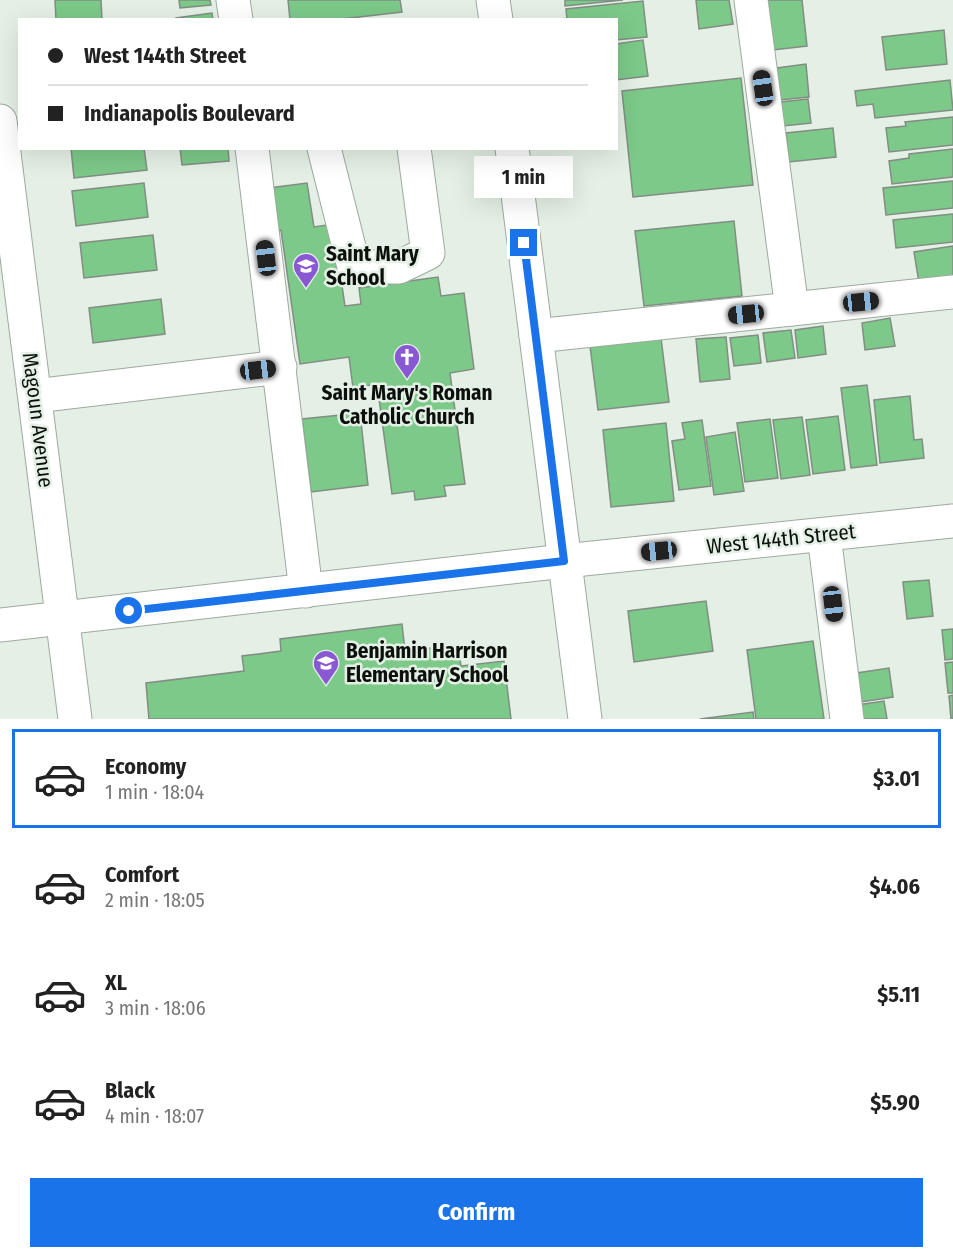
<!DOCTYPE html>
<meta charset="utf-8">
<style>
:root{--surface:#fff;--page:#f6f6f6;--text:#222;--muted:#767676;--line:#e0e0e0;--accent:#1a73e8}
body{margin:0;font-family:"Fira Sans Condensed",sans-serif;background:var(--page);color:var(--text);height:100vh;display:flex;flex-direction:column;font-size:22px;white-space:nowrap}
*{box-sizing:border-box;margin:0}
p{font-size:20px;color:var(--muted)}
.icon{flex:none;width:33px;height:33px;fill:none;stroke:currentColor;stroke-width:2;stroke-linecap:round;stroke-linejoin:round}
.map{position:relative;height:719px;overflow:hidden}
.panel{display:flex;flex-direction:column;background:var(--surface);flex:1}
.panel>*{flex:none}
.banner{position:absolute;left:18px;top:18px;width:600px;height:132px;border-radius:0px;box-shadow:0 6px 24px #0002;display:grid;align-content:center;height:132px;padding:0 30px;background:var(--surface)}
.end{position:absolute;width:27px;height:27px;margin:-14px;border:8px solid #1a73e8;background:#fff;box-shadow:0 0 0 3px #fff}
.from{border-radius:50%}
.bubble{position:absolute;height:42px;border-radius:0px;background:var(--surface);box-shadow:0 6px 24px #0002;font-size:20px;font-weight:700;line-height:42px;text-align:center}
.car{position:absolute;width:18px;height:36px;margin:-18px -9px;border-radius:8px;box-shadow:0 0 4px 2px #0007;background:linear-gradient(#222 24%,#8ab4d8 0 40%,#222 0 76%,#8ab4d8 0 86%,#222 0)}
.banner b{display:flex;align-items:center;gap:21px;height:57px;font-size:22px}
.banner b+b{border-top:2px solid var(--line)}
.banner i{width:15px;height:15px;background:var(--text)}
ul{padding:10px 0 0;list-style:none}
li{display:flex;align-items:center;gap:18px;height:99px;margin:0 12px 9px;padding:0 18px;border:3px solid transparent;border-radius:0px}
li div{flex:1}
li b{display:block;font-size:22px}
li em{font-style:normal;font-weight:700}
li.current{border-color:var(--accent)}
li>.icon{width:54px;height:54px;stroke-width:1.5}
.action{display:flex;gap:12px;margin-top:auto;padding:12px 30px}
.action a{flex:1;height:69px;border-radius:0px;background:var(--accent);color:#fff;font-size:24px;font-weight:700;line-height:69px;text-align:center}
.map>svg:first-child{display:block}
.building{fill:#7cc989;stroke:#828d83;stroke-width:1.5}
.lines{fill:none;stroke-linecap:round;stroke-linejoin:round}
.minor-casing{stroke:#9ea99f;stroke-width:35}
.major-casing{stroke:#9ea99f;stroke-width:35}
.minor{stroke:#fff;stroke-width:33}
.major{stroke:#fff;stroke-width:33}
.route{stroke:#1a73e8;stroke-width:8}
.labels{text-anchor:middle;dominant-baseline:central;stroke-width:5;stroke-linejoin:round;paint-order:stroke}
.poi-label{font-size:21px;font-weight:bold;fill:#0c100c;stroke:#e4f0e5;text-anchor:start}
.street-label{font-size:21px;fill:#0c100c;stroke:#e4f0e5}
</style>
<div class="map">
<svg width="953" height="719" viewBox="0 0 953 719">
<rect width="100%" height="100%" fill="#e4f0e5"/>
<g class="building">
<polygon points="55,0 101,0 102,20 56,20"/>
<polygon points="179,0 210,0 211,5 180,8"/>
<polygon points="288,0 400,0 402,12 333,20 290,20"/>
<polygon points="565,0 623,0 565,6"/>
<polygon points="696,0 729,0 733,24 699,29"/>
<polygon points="768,0 802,0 807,46 773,50"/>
<polygon points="643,1 647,37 616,40 616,20 567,20 566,9"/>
<polygon points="212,13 213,20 176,20 176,18"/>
<polygon points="944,30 947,64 886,70 882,37"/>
<polygon points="643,40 648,76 616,80 616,44"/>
<polygon points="806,64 809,97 780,100 777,68"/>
<polygon points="741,78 753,185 633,197 622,91"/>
<polygon points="950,80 953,110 875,118 873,104 857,106 855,91"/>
<polygon points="808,99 811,123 783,126 780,102"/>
<polygon points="953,117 953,145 889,152 886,128 906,126 905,122"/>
<polygon points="833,128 836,157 789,162 786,133"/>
<polygon points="71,148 144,148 147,170 74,178"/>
<polygon points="180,148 228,148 229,161 182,165"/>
<polygon points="953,149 953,177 892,184 889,161 909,158 909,154"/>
<polygon points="953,181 953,208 886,215 883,188"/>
<polygon points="144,183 148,217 76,226 72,191"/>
<polygon points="307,183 314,227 333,224 345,306 361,304 359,288 438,277 441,296 464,293 474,369 450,373 465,484 444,486 446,496 415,500 414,491 392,494 377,384 353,388 349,357 300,364 281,230 275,231 269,188"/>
<polygon points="953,214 953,242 896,248 893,220"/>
<polygon points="734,221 742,296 644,306 635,231"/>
<polygon points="153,235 157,270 84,278 80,243"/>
<polygon points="953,246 953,278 919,283 914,252"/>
<polygon points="161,299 165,334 93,343 89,308"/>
<polygon points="890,318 895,346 865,350 862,323"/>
<polygon points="823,326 826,354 798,358 795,330"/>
<polygon points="660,330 669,402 598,410 589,338"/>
<polygon points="791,330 795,358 767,362 763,333"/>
<polygon points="758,335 761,363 734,366 730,338"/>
<polygon points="726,337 730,379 700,382 696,339"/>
<polygon points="867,385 877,465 851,468 841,388"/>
<polygon points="910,396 914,440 922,439 924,458 880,463 874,400"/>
<polygon points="360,413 368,485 311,492 302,419"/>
<polygon points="838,416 845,470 813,474 806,420"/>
<polygon points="802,417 810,475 781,479 773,420"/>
<polygon points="770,419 778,478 745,482 737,423"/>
<polygon points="702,420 711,486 679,490 672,441 685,439 682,423"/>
<polygon points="666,423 674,501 611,507 603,430"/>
<polygon points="735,432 744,491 714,495 706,437"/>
<polygon points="929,580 933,616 907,619 903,582"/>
<polygon points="706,601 713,651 634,662 628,611"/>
<polygon points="402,624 405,651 458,645 461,666 504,661 511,719 149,719 146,683 244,671 242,656 281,651 280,639"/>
<polygon points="953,629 953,659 945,660 942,630"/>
<polygon points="813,641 824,719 756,719 747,650"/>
<polygon points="953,662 953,693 948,693 945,663"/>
<polygon points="889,668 893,697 861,702 857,673"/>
<polygon points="953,695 953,719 951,719 949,696"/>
<polygon points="884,701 887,719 859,719 857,705"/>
<polygon points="753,712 754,719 700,719"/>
</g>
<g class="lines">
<g class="minor-casing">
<g id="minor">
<polyline points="233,0 236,20"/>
<polyline points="751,0 792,309"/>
<polyline points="0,121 75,719"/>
<polyline points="252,148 306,591"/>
<polyline points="324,148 354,267 399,267 428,253 414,148"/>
<polyline points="536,336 953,292"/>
<polyline points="35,396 280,367"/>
<polyline points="824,535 847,719"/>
<polyline points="0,625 564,561 953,521"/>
</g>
</g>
<g class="major-casing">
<g id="major">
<polyline points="493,0 496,20"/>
<polyline points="512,148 585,719"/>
</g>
</g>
<use href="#minor" class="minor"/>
<use href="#major" class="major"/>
</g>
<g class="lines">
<polyline class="route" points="129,611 564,561 524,243"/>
</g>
<defs>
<g id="school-pin" transform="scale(1.35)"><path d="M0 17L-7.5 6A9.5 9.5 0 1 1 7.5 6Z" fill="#8859d2" stroke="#e4f0e5"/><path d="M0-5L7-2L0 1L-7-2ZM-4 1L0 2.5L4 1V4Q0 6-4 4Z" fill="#fff"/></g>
<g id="church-pin" transform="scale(1.35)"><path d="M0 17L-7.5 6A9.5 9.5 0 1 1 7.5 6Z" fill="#8859d2" stroke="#e4f0e5"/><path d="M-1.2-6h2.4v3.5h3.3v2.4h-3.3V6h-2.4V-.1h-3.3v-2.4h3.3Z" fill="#fff"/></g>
</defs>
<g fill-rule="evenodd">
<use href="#school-pin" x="306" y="266"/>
<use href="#church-pin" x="407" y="357"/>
<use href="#school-pin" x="326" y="663"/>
</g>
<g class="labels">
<g class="poi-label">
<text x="326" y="254">Saint Mary<tspan x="326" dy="24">School</tspan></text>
<text x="407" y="393" text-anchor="middle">Saint Mary's Roman<tspan x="407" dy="24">Catholic Church</tspan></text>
<text x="346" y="651">Benjamin Harrison<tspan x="346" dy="24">Elementary School</tspan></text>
</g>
<g class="street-label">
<text transform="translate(38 420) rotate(83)">Magoun Avenue</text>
<text transform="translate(781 539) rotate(-6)">West 144th Street</text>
</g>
</g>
</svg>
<i class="end from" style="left:129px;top:611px"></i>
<i class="end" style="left:524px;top:243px"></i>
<div class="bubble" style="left:474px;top:156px;width:99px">1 min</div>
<i class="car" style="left:763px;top:88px;rotate:352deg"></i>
<i class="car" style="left:266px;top:258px;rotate:353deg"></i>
<i class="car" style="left:861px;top:302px;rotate:84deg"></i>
<i class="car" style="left:746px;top:314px;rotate:264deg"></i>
<i class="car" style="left:258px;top:370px;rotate:83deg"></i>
<i class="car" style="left:659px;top:551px;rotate:264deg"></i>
<i class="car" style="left:833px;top:604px;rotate:173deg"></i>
<div class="banner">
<b><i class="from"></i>West 144th Street</b>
<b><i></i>Indianapolis Boulevard</b>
</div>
</div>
<section class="panel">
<ul>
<li class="current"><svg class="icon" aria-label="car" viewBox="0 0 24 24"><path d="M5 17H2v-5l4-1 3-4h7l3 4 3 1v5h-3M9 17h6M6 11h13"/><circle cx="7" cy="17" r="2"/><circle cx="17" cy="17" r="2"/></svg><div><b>Economy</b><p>1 min · 18:04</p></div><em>$3.01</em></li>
<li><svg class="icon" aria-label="car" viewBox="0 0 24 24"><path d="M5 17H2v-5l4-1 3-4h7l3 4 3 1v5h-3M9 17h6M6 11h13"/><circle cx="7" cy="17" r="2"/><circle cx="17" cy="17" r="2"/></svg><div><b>Comfort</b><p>2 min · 18:05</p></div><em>$4.06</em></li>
<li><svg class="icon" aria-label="car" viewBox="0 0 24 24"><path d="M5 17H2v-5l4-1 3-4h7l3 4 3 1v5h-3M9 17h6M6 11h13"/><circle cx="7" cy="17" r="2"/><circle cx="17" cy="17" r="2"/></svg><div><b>XL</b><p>3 min · 18:06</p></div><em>$5.11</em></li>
<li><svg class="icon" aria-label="car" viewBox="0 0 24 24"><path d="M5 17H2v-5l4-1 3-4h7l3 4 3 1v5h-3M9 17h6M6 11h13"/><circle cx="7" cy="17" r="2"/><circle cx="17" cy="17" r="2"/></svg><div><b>Black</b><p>4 min · 18:07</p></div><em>$5.90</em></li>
</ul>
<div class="action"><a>Confirm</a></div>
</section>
